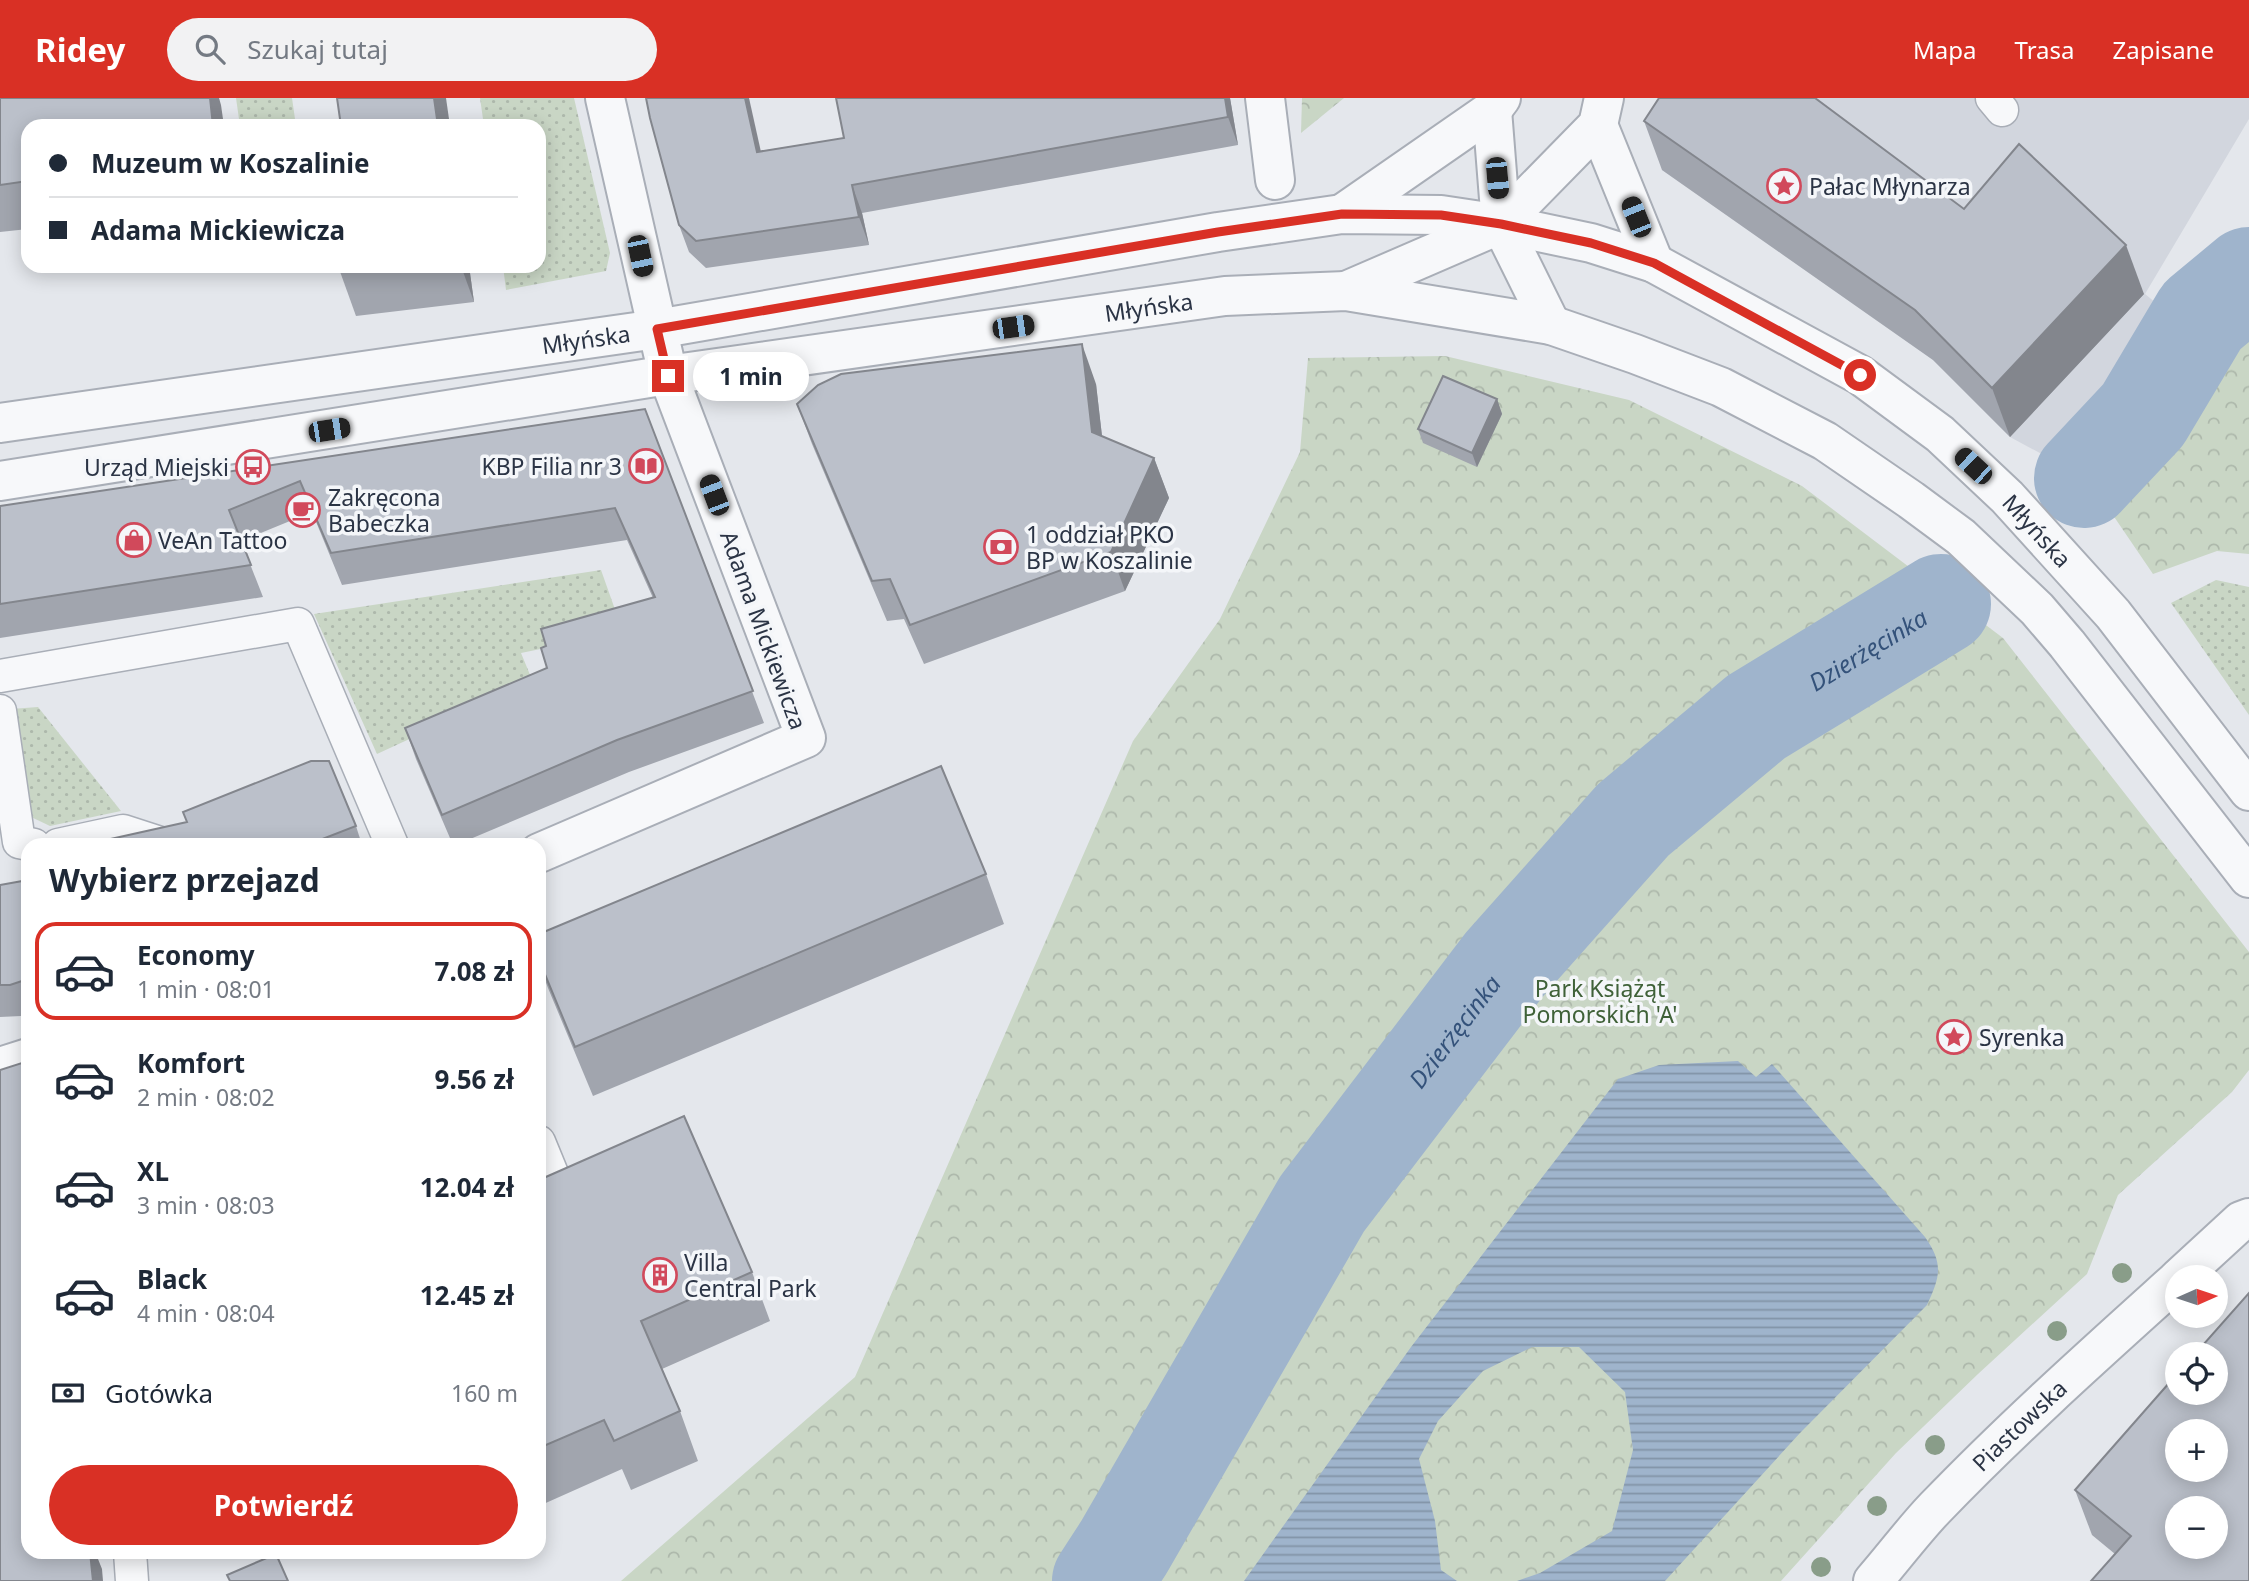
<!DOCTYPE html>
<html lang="pl">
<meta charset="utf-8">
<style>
:root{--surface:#fff;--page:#f2f2f3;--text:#1f2937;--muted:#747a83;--line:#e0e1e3;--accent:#d93025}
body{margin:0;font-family:"Noto Sans",sans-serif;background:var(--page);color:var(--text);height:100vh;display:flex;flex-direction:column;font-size:26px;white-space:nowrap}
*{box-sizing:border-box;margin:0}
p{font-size:23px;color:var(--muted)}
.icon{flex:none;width:38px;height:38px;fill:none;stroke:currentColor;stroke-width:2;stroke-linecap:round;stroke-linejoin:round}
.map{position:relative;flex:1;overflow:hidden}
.drawer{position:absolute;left:21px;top:740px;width:525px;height:721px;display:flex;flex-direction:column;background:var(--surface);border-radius:21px;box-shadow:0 4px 18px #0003}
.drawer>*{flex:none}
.hud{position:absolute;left:21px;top:21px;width:525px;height:154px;border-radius:21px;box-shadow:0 4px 18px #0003;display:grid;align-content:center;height:154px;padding:0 28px;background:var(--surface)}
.needle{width:46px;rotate:87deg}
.fabs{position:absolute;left:2165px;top:1167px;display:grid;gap:14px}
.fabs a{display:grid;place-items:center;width:63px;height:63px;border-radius:50%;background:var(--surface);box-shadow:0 4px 18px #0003;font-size:35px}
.end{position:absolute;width:32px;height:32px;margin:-16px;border:9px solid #d93025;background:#fff;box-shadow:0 0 0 4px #fff}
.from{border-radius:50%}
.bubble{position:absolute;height:49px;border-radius:24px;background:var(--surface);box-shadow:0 4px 18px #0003;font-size:23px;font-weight:700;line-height:49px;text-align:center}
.car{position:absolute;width:21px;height:42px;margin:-21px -10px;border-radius:9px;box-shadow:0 0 5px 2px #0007;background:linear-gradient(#222 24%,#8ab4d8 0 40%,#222 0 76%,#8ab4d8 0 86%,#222 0)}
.hud b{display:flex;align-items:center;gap:24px;height:66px;font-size:26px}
.hud b+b{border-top:2px solid var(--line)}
.hud i{width:18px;height:18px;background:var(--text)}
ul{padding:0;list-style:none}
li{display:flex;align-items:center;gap:21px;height:98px;margin:0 14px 10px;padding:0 14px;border:4px solid transparent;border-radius:21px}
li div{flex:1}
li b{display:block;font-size:26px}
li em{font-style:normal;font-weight:700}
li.active{border-color:var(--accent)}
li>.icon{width:63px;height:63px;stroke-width:1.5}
h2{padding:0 28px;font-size:32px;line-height:84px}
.pay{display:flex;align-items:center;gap:18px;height:77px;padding:0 28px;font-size:26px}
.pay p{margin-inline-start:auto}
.cta{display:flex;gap:14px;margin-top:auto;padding:14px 28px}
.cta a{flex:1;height:80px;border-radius:42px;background:var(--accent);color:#fff;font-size:28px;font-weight:700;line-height:80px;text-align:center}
header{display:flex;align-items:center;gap:42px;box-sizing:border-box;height:98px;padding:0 35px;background:var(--accent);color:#fff}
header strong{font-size:33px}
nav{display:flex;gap:38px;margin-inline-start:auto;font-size:24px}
.search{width:490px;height:63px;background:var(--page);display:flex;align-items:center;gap:18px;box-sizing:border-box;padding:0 24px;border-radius:38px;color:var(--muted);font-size:26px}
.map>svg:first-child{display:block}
.built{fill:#d2d6de}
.grass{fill:url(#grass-dots)}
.park{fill:url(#park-crowns)}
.water{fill:url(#water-rules)}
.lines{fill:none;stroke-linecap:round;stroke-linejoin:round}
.river{stroke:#9fb4cc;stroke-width:100}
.service-casing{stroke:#a9aeb7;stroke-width:35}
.pedestrian-casing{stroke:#a9aeb7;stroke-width:42}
.minor-casing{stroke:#a9aeb7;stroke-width:42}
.tertiary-casing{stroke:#a9aeb7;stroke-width:42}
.service{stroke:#f7f8fa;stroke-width:32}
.pedestrian{stroke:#f7f8fa;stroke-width:38}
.minor{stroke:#f7f8fa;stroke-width:38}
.tertiary{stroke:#f7f8fa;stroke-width:38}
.tree{fill:#899d89}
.wall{fill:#a1a5ae}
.shaded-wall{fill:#83868d}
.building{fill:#bbc0ca;stroke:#83868d;stroke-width:2;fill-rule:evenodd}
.route{stroke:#d93025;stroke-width:9}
.labels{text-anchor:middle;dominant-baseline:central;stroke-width:7;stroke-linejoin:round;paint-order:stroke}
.poi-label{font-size:23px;fill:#2b3445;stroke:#f4f6f9;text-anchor:start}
.street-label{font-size:23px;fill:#2b3445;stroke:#f4f6f9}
.park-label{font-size:23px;fill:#3f6138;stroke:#f4f6f9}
.water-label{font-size:24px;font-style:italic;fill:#34527a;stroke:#f4f6f9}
</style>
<header>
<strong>Ridey</strong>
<div class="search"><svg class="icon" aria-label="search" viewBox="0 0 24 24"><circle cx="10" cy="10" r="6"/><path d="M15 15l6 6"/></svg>Szukaj tutaj</div>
<nav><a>Mapa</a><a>Trasa</a><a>Zapisane</a></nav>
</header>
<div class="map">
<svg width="2249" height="1483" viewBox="0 0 2249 1483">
<defs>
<pattern id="grass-dots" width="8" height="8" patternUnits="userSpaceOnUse" patternTransform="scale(1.75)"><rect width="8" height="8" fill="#c9d6c5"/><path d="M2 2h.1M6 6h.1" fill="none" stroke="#adb8ab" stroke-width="1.8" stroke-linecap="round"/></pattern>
<pattern id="park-crowns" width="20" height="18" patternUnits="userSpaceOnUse" patternTransform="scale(1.75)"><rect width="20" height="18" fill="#c9d6c5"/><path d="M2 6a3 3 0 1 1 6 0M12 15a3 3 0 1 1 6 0" fill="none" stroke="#adb8ab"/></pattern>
<pattern id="water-rules" width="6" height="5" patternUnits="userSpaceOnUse" patternTransform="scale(1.75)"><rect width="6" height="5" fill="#9fb4cc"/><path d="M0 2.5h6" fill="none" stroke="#8293a7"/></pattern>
</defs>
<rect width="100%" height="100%" fill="#e4e7ec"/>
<polygon class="built" points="1673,0 2249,0 2249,21 2145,196 2178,223 2051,361 2010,339 1933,262 1662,72"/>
<g class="grass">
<polygon points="236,0 292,0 296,28 240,28"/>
<polygon points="480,0 574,0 610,155 606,173 506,192 503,168 539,168 539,28 484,28"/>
<polygon points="601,472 623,534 521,555 533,584 377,656 314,516"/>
<polygon points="2216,482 2249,489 2249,617 2171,505"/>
<polygon points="38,609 121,713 50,728 29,718 11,611"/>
</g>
<g class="park">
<polygon points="1302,0 1344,0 1301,35"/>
<polygon points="2249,190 2249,456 2217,453 2153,476 2070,354"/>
<polygon points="1445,258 1629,302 1802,388 2003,540 2249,854 2249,972 2232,994 2118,1097 2087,1176 1978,1276 1896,1355 1781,1483 621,1483 855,1279 1133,643 1220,521 1300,354 1308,260"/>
</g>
<g class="water">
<polygon points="2249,132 2249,218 2202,218 2190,195 2211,154"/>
<path d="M1738 963 1756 979 1772 966 1925 1139C1944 1166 1940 1179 1927 1207L1800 1335 1665 1483H1517L1540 1475 1612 1433 1633 1352 1625 1294 1579 1249H1532L1483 1273 1438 1323 1419 1361 1435 1423 1441 1472 1457 1483H1244L1411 1249 1618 981 1659 967Z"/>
</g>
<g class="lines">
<g class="river">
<polyline points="2084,380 2143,317 2202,218 2249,179"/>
<path id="s1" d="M1102 1483 1124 1449 1322 1106 1504 867 1633 722 1756 619 1941 506"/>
</g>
<g class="service-casing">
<g id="service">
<polyline points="1992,0 2002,12"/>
<polyline points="0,578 298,526 392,747"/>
<polyline points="0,613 19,744 34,747"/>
<polyline points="58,747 123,733 160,745 161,747"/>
<polyline points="539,1044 562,1100"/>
<polyline points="130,1454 132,1483"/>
</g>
</g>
<g class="pedestrian-casing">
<polyline id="pedestrian" points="1265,0 1275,82"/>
</g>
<g class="minor-casing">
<g id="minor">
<polyline points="1492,12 1501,126"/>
<polyline points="1598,27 1654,165"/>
<polyline points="1342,116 1492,12 1501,0"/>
<polyline points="1501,126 1598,27 1604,0"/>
<polyline points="539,755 806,640 668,277 605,0"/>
<polyline points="0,969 28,960"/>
<polyline points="2179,1180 2241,1123 2249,1120"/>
<path id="s2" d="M1873 1483C1894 1459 1913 1433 1935 1410 2012 1330 2095 1256 2177 1182"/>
</g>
</g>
<g class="tertiary-casing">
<g id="tertiary">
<polyline points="1501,126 1551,227"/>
<polyline points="1346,193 1501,126"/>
<path id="s3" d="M0 325 657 231 1218 134 1342 116 1441 117 1501 126 1591 145 1654 165 1860 277 1940 336 2007 399 2113 516 2249 693"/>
<path id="s4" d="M0 383 668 277 1225 198 1346 193 1551 227 1635 256 1721 289 1825 343 1911 402 1961 439 2037 511 2067 546 2249 780"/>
</g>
</g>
<use href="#service" class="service"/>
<use href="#pedestrian" class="pedestrian"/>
<use href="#minor" class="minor"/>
<use href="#tertiary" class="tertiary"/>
</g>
<g class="tree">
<circle cx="2122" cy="1175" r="10"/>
<circle cx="2057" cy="1233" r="10"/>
<circle cx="1935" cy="1347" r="10"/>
<circle cx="1877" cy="1408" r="10"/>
<circle cx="1821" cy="1469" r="10"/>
</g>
<g class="wall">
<polygon points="0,0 221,7 28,28 28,131 0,134"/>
<polygon points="836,0 1230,0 1238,47 862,115 869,147 706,170 689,154 679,127 760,53 844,40"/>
<polygon points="1644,23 1964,111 2144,196 2010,339 1933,262 1662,72"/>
<polygon points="338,168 469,168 474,204 356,218"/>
<polygon points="1096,286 1102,338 1154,360 1169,400 1125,493 924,566 904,521 887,523 812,346 797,306"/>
<polygon points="1497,301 1502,316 1477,369 1423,345 1418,331"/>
<polygon points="645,311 764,625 629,674 456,747 453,747 416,661 405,630 547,570 546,548 653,500 627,442 342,487 312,414 241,443 263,499 0,540 0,408"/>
<polygon points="356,728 362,747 98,747"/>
<polygon points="986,776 1004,826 593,998 548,890 539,866 539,836"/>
<polygon points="28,782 28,916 21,918 0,919 0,787"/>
<polygon points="539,1082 752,1174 770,1223 662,1271 680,1313 698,1363 631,1392 622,1371 539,1408 539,1186 541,1185 539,1180"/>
<polygon points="2075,1392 2249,1483 2115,1456 2092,1437"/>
</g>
<g class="shaded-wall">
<polygon points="210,0 219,0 221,7 224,28 213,28"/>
<polygon points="434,0 446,0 450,28 438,28"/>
<polygon points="745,0 749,0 767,81 757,54"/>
<polygon points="1225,0 1230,0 1238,47 1228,19"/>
<polygon points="852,87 862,115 869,147 859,119"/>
<polygon points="2126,147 2144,196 2010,339 1992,290"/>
<polygon points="461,168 469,168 474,204"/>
<polygon points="1082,246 1096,286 1106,373 1092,334"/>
<polygon points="1497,301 1502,316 1477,369 1472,355"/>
<polygon points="1154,360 1169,400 1125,493 1111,454"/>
<polygon points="90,1454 98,1454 98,1461 102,1471 103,1483 93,1483"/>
</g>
<g class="building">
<polygon points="0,0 210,0 213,28 28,28 28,83 0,87"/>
<polygon points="337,0 434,0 438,28 341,28"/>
<polygon points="646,0 745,0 757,54 844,40 836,0 1225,0 1228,19 852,87 859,119 696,143 679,127 650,20"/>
<polygon points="1659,0 1815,0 1964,111 2019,46 2126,147 1992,290 1915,212 1644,23"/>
<polygon points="1082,246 1092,334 1154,360 1111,454 910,527 890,481 872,483 797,306 818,287 841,276"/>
<polygon points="1443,278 1497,301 1472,355 1418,331"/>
<polygon points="645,311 753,593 617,642 442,717 405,630 547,570 541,550 546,548 541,531 655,499 615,410 331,455 300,383 229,412 251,467 0,506 0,408"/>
<polygon points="311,663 329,663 356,728 307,747 98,747 97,744 187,724 183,714"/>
<polygon points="941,668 986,776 575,949 539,862 539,836"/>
<polygon points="28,782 28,881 10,887 0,887 0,787"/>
<polygon points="28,963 28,1454 90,1454 93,1483 0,1483 0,972"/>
<polygon points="684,1018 752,1174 641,1223 680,1313 614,1343 604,1322 539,1350 539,1186 544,1184 539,1172 539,1082"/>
<path d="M2249 1195V1483H2091L2131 1438 2075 1392 2177 1276V1295H2216V1256H2195ZM2177 1334H2216V1372H2177ZM2177 1410H2216V1449H2177Z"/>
<polygon points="276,1456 288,1483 230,1483 227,1477"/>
</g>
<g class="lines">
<polyline class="route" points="668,278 657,231 1218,134 1342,116 1441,117 1501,126 1591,145 1654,165 1860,277"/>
</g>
<defs>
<g id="sight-ring" transform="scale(1.75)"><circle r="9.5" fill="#f4f6f9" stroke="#d1495b" stroke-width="1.5"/><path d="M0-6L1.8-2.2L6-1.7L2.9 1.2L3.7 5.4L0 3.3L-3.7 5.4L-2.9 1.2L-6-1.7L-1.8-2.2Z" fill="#d1495b"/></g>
<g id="library-ring" transform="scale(1.75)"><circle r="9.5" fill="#f4f6f9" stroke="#d1495b" stroke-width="1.5"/><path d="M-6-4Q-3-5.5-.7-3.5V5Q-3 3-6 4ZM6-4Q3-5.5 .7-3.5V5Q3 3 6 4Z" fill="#d1495b"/></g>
<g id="bus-ring" transform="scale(1.75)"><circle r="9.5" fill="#f4f6f9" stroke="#d1495b" stroke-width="1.5"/><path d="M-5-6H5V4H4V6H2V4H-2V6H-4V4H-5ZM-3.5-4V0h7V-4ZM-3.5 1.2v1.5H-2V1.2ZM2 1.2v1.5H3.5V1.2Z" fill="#d1495b"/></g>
<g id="cafe-ring" transform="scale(1.75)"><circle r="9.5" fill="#f4f6f9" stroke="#d1495b" stroke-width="1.5"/><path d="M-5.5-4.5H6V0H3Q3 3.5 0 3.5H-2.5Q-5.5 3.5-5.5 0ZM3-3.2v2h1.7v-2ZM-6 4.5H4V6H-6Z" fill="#d1495b"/></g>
<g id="shop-ring" transform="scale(1.75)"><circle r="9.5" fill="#f4f6f9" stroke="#d1495b" stroke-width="1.5"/><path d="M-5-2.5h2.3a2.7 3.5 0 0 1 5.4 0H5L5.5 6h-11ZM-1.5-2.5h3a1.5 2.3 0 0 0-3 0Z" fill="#d1495b"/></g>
<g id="bank-ring" transform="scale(1.75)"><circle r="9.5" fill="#f4f6f9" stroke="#d1495b" stroke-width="1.5"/><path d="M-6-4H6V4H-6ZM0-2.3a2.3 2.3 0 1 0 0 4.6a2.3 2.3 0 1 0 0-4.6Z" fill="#d1495b"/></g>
<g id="building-ring" transform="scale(1.75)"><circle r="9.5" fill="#f4f6f9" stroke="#d1495b" stroke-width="1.5"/><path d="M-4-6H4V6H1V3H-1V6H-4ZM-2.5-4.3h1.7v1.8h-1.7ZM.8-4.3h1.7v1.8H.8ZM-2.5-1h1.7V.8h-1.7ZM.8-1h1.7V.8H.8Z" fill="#d1495b"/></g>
</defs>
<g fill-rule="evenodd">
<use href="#sight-ring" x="1784" y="88"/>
<use href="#library-ring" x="646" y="368"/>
<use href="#bus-ring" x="253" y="369"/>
<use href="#cafe-ring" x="303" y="412"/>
<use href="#shop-ring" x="134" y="442"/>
<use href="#bank-ring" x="1001" y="449"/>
<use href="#sight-ring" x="1954" y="939"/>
<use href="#building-ring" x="660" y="1177"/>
</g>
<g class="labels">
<g class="poi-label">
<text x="1809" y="88">Pałac Młynarza</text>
<text x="622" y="368" text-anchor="end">KBP Filia nr 3</text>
<text x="229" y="369" text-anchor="end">Urząd Miejski</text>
<text x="328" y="399">Zakręcona<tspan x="328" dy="26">Babeczka</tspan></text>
<text x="1026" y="436">1 oddział PKO<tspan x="1026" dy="26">BP w Koszalinie</tspan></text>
<text x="158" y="442">VeAn Tattoo</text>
<text x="1979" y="939">Syrenka</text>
<text x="684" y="1164">Villa<tspan x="684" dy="26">Central Park</tspan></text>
</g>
<g class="street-label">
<text stroke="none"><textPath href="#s4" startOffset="1162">Młyńska</textPath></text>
<text stroke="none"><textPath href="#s3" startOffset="592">Młyńska</textPath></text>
<text stroke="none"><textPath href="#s3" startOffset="2147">Młyńska</textPath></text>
<text transform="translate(764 532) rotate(70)">Adama Mickiewicza</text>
<text stroke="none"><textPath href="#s2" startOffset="214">Piastowska</textPath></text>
</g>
<g class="park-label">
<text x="1600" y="890">Park Książąt<tspan x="1600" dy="26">Pomorskich 'A'</tspan></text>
</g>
<g class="water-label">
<text stroke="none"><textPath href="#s1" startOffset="1222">Dzierżęcinka</textPath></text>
<text stroke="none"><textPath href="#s1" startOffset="654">Dzierżęcinka</textPath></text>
</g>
</g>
</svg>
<div class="fabs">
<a><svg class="needle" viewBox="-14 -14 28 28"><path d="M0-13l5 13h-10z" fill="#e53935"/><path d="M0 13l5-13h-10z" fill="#747a83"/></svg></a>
<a><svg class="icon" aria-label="locate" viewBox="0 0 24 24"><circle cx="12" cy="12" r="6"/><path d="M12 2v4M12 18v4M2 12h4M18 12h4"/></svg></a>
<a>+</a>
<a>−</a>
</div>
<i class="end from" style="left:1860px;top:277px"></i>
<i class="end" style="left:668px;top:278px"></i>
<div class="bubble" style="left:693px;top:254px;width:116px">1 min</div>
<i class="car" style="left:1497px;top:80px;rotate:175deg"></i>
<i class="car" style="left:1636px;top:119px;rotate:338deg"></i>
<i class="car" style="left:640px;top:158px;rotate:168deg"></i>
<i class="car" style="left:1013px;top:229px;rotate:82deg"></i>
<i class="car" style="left:329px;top:332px;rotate:81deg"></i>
<i class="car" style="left:1973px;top:368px;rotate:313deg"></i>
<i class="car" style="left:714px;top:397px;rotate:339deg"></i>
<div class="hud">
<b><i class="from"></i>Muzeum w Koszalinie</b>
<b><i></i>Adama Mickiewicza</b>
</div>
<section class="drawer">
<h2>Wybierz przejazd</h2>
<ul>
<li class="active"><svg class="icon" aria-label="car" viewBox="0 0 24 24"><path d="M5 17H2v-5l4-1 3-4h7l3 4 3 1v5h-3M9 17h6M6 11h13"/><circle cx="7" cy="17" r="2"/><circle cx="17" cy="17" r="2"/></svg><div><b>Economy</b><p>1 min · 08:01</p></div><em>7.08 zł</em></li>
<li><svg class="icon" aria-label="car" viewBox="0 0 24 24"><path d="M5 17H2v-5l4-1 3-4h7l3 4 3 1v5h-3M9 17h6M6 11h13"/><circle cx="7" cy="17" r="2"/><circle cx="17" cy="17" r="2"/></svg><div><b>Komfort</b><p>2 min · 08:02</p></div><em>9.56 zł</em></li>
<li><svg class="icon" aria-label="car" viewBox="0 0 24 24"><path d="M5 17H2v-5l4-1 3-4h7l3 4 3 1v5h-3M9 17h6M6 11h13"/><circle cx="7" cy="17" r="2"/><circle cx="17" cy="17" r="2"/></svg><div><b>XL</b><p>3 min · 08:03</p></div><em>12.04 zł</em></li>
<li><svg class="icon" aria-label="car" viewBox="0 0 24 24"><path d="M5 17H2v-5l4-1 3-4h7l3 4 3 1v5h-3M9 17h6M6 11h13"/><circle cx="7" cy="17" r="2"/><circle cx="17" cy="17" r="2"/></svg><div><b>Black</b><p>4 min · 08:04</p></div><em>12.45 zł</em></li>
</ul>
<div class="pay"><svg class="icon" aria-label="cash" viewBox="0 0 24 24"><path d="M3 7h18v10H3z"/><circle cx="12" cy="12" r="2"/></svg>Gotówka<p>160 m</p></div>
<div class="cta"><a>Potwierdź</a></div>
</section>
</div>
